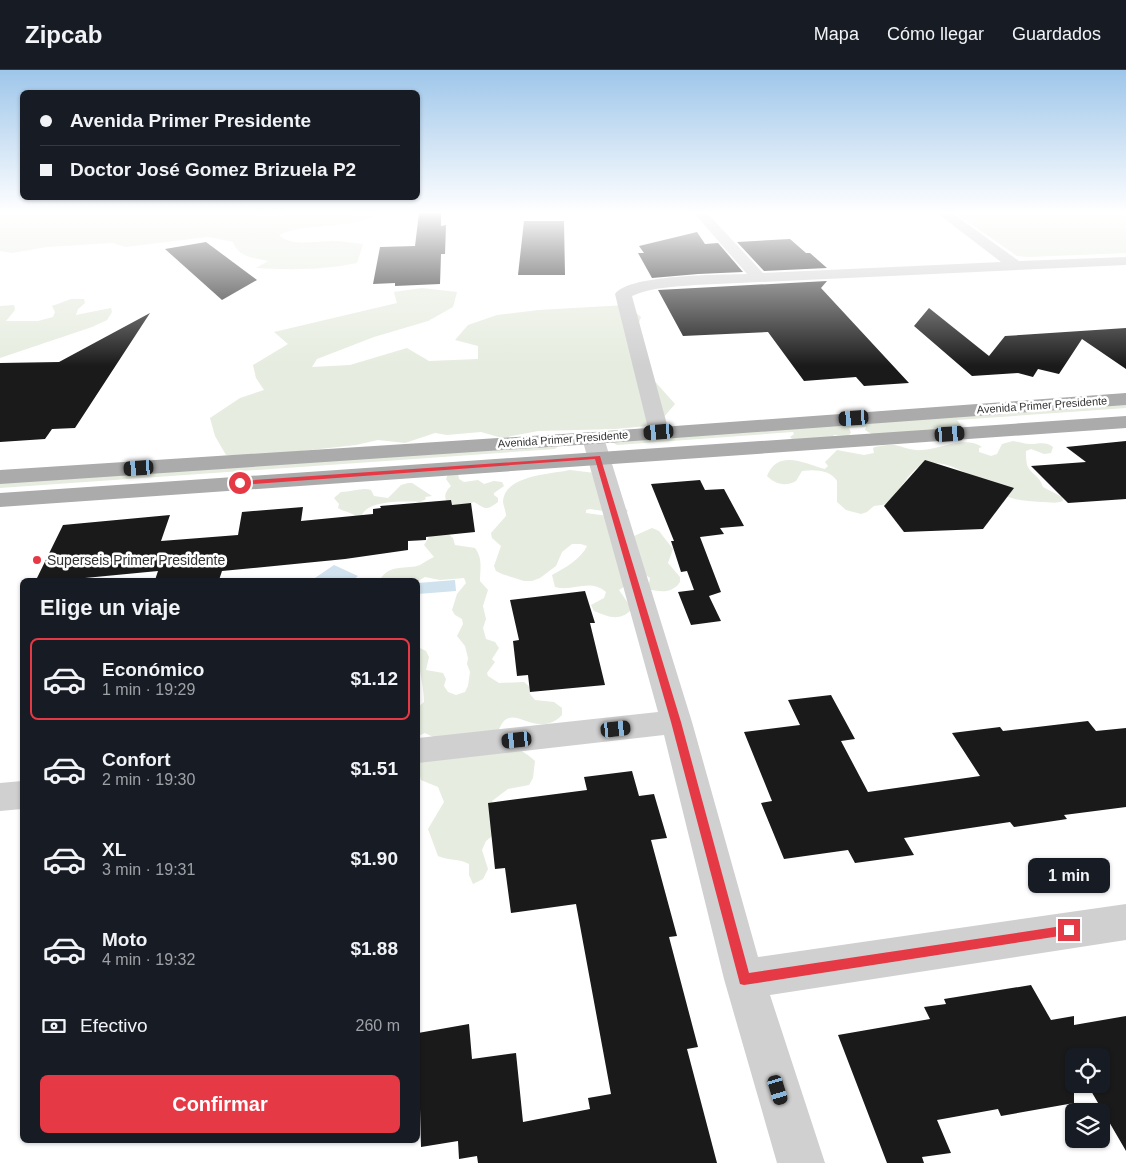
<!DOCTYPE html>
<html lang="es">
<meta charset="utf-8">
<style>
:root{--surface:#171b24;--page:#242831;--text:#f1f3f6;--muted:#9ea1a6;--line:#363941;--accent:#e63946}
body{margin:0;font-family:Arial,sans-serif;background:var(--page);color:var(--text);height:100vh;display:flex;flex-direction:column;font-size:19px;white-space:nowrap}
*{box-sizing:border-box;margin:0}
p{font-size:16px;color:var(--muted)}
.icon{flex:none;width:28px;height:28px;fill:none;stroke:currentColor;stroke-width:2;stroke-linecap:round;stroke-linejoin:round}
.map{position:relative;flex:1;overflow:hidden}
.panel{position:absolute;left:20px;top:508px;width:400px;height:565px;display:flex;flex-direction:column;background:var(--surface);border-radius:8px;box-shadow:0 1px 4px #0004}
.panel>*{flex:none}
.banner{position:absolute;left:20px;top:20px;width:400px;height:110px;border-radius:8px;box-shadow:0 1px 4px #0004;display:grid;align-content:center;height:110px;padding:0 20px;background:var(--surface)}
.controls{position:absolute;left:1065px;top:978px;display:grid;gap:10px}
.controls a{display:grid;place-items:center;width:45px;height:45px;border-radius:8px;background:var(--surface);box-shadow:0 1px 4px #0004;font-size:25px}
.end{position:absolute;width:22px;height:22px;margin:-11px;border:6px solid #e63946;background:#fff;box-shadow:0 0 0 2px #fff}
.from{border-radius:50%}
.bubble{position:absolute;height:35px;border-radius:8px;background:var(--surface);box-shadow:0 1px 4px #0004;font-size:16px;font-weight:700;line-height:35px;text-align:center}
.car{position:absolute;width:15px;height:30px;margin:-15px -8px;border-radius:6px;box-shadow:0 0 4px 1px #0007;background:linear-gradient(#222 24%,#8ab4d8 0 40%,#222 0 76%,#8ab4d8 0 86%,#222 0)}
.banner b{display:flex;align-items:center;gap:18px;height:48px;font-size:19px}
.banner b+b{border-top:1px solid var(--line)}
.banner i{width:12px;height:12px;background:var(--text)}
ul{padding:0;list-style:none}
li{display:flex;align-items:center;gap:15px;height:82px;margin:0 10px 8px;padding:0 10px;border:2px solid transparent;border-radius:8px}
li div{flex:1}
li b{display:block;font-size:19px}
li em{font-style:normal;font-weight:700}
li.current{border-color:var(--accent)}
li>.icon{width:45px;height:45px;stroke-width:1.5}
h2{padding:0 20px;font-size:22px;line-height:60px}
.pay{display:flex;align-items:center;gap:12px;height:55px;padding:0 20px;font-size:19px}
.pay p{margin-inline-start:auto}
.button{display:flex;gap:10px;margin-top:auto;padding:10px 20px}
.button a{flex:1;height:58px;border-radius:8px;background:var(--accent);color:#fff;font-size:20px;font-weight:700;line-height:58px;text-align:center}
header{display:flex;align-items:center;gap:30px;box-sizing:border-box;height:70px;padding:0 25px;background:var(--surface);border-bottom:1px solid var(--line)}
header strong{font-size:24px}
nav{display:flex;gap:28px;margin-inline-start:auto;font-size:18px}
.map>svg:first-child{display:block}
.green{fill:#e6ecdf}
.water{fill:#cfe2ee}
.building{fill:#1a1a1a}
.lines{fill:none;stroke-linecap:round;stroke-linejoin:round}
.minor{fill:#d0d0d0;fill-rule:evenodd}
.major{fill:#ababab;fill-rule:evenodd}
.route{fill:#e63946}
.poi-dot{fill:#e63946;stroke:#fff;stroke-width:2}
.labels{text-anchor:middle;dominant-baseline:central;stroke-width:5;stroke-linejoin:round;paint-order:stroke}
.far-street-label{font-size:11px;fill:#333;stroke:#fff}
.poi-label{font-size:14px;fill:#333;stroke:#fff;text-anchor:start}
</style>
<header>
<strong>Zipcab</strong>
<nav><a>Mapa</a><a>Cómo llegar</a><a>Guardados</a></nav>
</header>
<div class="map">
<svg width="1126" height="1093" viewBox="0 0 1126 1093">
<rect width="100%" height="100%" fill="#fff"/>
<g class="green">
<path d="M0 143H249C264 149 281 144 296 143 322 142 349 145 375 145 358 159 306 152 279 165 292 177 315 171 332 171 342 171 353 173 363 174L357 193C322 200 292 200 256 198L268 191C254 188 238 187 233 172L208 167 125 177 112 173 47 177 12 183 0 181Z"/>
<polygon points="955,143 1126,143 1126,183 1028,187 1017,186"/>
<polygon points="422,218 457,222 453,237 428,251 374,267 317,289 312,297 350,295 407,278 429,291 478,289 478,276 455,270 468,255 497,245 539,240 626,235 641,247 634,266 650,306 675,334 657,355 615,359 538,361 502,368 481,362 447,365 435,363 405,373 378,370 356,375 248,387 226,385 215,366 210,348 240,328 264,320 256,308 253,295 288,274 274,262 397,233 394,222"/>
<polygon points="71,229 84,229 85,233 78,239 76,245 111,238 112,242 107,250 92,257 0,288 0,236 14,235 15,240 6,251 38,251 53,247 55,242 52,236"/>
<polygon points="1126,333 1126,338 957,350 962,357 875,366 865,360 866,357 849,358 851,363 848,366 834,365 832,368 793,370 790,367 794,364 793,362 617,375 612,372"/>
<path d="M1013 371C1019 372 1024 374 1030 374 1039 374 1046 371 1053 377L1051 383 1044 384 1031 379 1026 381C1026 385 1026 394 1028 397 1032 405 1039 405 1043 417L1062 427 1063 431C1056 434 1049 432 1041 432 1028 431 1016 431 1004 425 982 415 947 383 920 396 910 401 896 425 888 434L874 436 867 442 861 444 846 440 837 432V411C831 400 814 399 802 401L796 411C785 417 775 414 767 406 778 378 806 394 825 399L828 396 825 392 837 380 864 385 874 383 873 378 875 377C882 376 889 374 895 375 904 377 912 381 922 380 941 379 965 365 982 377L979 378V382L991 386 997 384 1002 374Z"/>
<polygon points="559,375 555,379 0,418 0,412"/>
<path d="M570 400 595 403 628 441 624 444 590 439 586 440V443L608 446 634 466 652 458 659 461 673 479 668 493 680 507V512C672 524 660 522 648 519L650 508 644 504 619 520 630 536V541C618 552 607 546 594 541L591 535 604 528 606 522C589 508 574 522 555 517L552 505C565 498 581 489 587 476L581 474H572L562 482 556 496 540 508 532 511H524L502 504 496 501 494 496 501 476 492 468 491 463 506 446C506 441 503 435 503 431 505 405 552 404 570 400Z"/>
<path d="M448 404H458L459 409 464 412 478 410 484 414 494 411 502 412 504 416 494 423V425L498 428V432C485 442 485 438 474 432 471 433 467 436 463 437 447 438 439 427 451 416L446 409Z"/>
<path d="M408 413H412L432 426 425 427 426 429 420 432C406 431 365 430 362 446L358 448C352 442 344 442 338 438L339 434 334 428 341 422C352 422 363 417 371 420L374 426 388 428 401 415Z"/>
<path d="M437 464H448L453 468 455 475 475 478C483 489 480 499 480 511L488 520 483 536 486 549 483 558 486 569 495 572 499 578 492 589 495 592 487 603 488 606 499 613 524 612 530 617V624L535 630 554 632 562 638V645C534 674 508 622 497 666 509 676 524 680 535 691L533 708 529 715 508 719 492 731 502 758 486 771 482 780 488 799 483 809 473 814 469 805V794C459 788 449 791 438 786L428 759 444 732 438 717 421 710C415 685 419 688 433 667L425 663 418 666V637L424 632C424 615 418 598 418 580L420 578 426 581 429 587 426 600 443 603 446 609 444 616 448 622 456 625 465 622 468 616 470 602 467 594 468 588 465 576 457 566 463 554 462 549 455 545 452 540 457 524 466 513 464 508 440 510 425 507 418 511 380 510C389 493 408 500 420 495 425 492 429 489 434 487L424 475 429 467Z"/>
</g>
<g class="water">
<polygon points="334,495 358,506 353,510 312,510"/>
<polygon points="455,510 456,521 418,524 418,513"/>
</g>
<g class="building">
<polygon points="419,143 441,143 441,156 446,155 445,184 441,184 440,214 395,216 395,213 373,214 380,177 415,176"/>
<polygon points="524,151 564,151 565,205 518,205"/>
<polygon points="697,162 705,174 718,173 743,202 698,204 652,208 638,183 644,183 639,176"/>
<polygon points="790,169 806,183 810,183 827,198 764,201 737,172"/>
<polygon points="206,172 257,210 222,230 165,179"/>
<polygon points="827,211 821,218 909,313 864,316 856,307 804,311 768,262 683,266 658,220"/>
<polygon points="929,238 989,286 1005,266 1126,258 1126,299 1082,269 1059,304 1038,299 1033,307 1018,303 972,306 914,256"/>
<polygon points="150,243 75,358 52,359 45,369 0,372 0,293 59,292"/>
<polygon points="1126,371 1126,429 1068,433 1031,396 1086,392 1066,377"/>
<polygon points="925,390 1014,418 983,459 904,462 884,436"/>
<polygon points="700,410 705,420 724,419 744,456 720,458 724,464 700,467 721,522 709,526 721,551 691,555 678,522 694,520 687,501 681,502 671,471 674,471 651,414"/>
<polygon points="451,430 452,435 471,433 475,462 426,467 426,470 408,471 408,480 345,489 222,501 219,510 155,510 158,501 64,510 36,510 63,455 170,445 161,471 238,465 242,442 303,437 301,451 373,444 373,439 381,438 380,436"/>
<polygon points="585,521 595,553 590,553 605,615 530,622 528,605 517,606 513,571 519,570 510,530"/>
<polygon points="831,625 855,669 841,671 868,722 980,706 952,663 1000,657 1003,661 1088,651 1096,661 1126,658 1126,737 1064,745 1067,749 1014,757 1010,752 904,768 914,785 855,793 848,780 784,789 761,733 772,731 744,662 800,655 788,630"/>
<polygon points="632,701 639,726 654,724 667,768 651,770 677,866 669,867 698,977 687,979 717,1093 478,1093 477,1086 459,1089 458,1071 421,1077 418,963 469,954 472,989 516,983 523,1052 590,1039 588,1028 611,1024 576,834 511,843 505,798 495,799 488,733 587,720 584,707"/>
<polygon points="1031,915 1051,950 1074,946 1074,955 1126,946 1126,1081 1087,1014 1101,1014 1101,986 1074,986 1074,1033 1001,1046 998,1039 937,1050 951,1083 922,1087 924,1093 887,1093 838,965 930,949 924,937 946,934 944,929"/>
</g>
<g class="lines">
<g class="minor">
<path d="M694 143H707L763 203 1001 192 937 143H952L1019 191 1126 187V195L695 215C674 217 652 217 632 226L669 362 666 366 659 368 652 366 649 362 615 224C629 204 722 205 747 204Z"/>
<polygon points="593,362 600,364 604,368 692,652 758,887 1126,834 1126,870 770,925 825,1093 777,1093 724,909 664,665 418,693 418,668 658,642 582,368 586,364"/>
<polygon points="22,711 22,739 0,741 0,713"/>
</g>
<g class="major">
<polygon points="1126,323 1126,335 593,374 0,414 0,400 593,362"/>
<polygon points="1126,346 1126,358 0,437 0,423"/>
</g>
</g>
<linearGradient id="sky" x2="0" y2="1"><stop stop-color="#9ec6ea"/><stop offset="0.48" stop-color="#fff"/><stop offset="1" stop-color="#fff" stop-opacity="0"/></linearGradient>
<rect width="1126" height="296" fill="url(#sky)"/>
<polygon class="route" points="600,386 681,652 749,903 1069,855 1073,857 1075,860 1073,864 744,915 740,914 671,652 595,389 240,415 236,413 240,411"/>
<circle class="poi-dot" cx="37" cy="490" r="5"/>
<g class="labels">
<g class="far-street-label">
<text transform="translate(1042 335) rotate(-4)">Avenida Primer Presidente</text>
<text transform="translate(563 369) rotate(-4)">Avenida Primer Presidente</text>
</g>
<g class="poi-label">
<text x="47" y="490">Superseis Primer Presidente</text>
</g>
</g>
</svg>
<div class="controls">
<a><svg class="icon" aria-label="locate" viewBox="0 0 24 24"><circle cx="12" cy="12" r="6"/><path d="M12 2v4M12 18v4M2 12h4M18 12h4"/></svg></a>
<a><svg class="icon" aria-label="layers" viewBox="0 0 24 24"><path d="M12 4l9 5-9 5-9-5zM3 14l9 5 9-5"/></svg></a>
</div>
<i class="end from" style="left:240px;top:413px"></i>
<i class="end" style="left:1069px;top:860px"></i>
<div class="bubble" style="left:1028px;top:788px;width:82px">1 min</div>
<i class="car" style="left:854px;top:348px;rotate:266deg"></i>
<i class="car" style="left:659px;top:362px;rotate:265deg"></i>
<i class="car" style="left:950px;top:364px;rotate:86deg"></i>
<i class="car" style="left:139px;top:398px;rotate:266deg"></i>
<i class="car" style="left:616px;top:659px;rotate:84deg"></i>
<i class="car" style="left:517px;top:670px;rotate:264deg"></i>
<i class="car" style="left:778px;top:1020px;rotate:163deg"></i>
<div class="banner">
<b><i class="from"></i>Avenida Primer Presidente</b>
<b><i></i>Doctor José Gomez Brizuela P2</b>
</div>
<section class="panel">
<h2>Elige un viaje</h2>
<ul>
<li class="current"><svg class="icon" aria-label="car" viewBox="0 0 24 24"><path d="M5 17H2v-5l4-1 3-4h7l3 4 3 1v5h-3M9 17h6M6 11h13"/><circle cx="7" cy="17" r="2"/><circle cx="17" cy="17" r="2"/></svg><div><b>Económico</b><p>1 min · 19:29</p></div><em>$1.12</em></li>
<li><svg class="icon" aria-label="car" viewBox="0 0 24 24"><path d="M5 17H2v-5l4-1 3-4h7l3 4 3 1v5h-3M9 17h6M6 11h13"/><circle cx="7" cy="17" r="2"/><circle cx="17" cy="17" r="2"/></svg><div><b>Confort</b><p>2 min · 19:30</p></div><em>$1.51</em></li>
<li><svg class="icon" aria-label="car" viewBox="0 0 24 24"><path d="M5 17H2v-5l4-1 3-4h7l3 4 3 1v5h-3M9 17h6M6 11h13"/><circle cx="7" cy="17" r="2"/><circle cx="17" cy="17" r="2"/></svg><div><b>XL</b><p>3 min · 19:31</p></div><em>$1.90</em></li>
<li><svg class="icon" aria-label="car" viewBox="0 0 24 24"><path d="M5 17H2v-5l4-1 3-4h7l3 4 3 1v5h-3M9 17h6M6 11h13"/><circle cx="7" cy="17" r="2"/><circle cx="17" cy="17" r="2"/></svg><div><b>Moto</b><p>4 min · 19:32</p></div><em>$1.88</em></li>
</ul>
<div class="pay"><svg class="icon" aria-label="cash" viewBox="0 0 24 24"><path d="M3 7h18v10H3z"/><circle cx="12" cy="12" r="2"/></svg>Efectivo<p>260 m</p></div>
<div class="button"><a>Confirmar</a></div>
</section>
</div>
